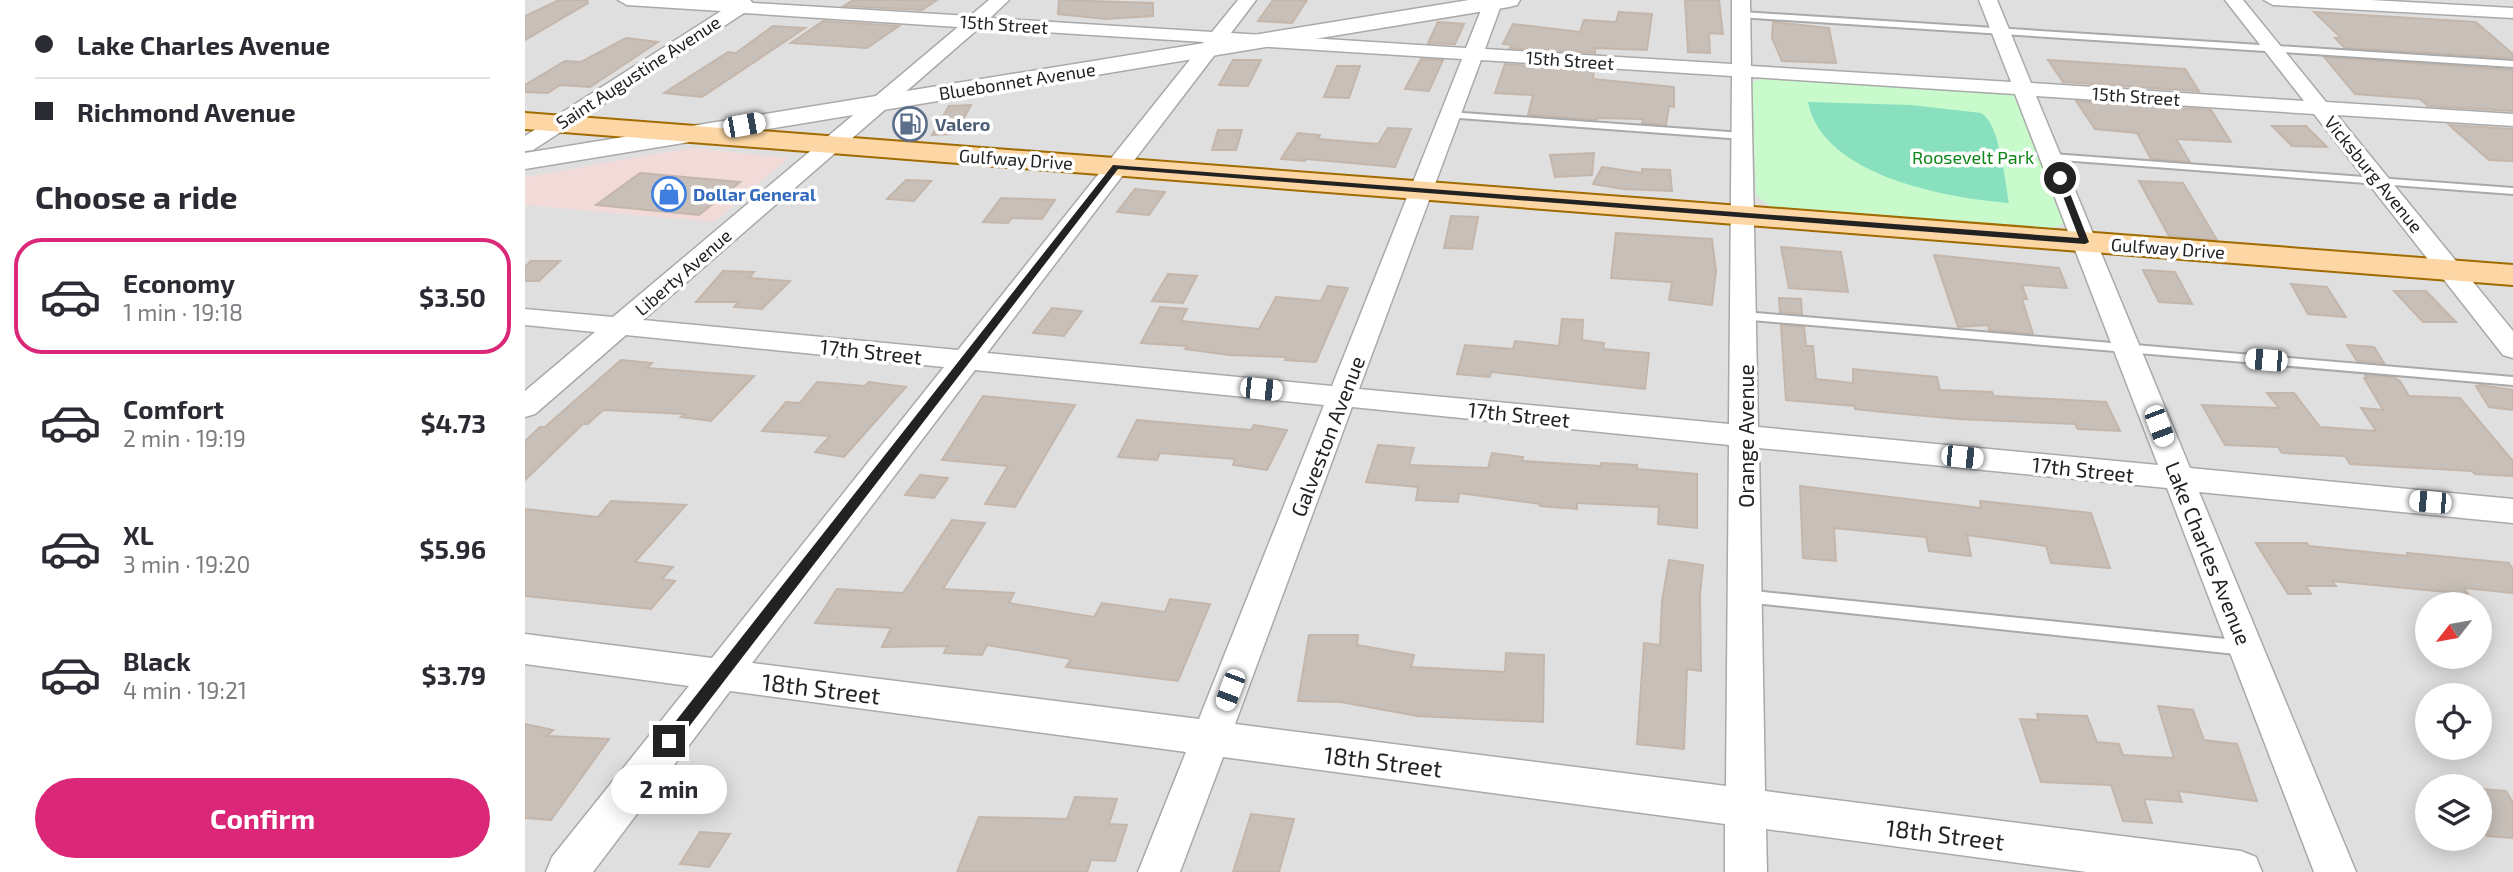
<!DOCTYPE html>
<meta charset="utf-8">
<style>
:root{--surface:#fff;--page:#f2f2f3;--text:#2b2b33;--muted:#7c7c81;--line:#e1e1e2;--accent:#db2777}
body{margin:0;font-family:"Exo 2",sans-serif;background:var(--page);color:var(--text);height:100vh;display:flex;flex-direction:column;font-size:26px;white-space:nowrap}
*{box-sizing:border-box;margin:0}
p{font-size:23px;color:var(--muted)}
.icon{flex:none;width:38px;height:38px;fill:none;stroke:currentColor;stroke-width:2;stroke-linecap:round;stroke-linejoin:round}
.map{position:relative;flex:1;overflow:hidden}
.panel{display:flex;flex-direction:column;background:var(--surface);width:525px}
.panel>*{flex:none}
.banner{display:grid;align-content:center;height:154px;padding:0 35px;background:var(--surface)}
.needle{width:46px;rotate:239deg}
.fabs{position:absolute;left:1890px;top:592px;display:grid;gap:14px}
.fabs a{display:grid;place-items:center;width:77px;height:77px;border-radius:50%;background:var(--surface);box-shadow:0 4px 18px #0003;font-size:35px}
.end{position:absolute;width:32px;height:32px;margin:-16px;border:9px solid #222;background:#fff;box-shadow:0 0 0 4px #fff}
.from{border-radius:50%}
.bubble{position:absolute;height:49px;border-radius:24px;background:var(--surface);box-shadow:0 4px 18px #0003;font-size:23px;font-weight:700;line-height:49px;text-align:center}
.car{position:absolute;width:21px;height:42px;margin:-21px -10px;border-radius:9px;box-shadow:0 0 5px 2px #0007;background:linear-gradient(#fff 24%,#345 0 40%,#fff 0 76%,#345 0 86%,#fff 0)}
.banner b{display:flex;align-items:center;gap:24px;height:66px;font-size:26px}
.banner b+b{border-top:2px solid var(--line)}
.banner i{width:18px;height:18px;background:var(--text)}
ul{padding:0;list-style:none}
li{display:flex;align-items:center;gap:21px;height:116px;margin:0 14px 10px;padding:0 21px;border:4px solid transparent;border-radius:28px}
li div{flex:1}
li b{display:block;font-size:26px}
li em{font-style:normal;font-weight:700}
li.current{border-color:var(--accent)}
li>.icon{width:63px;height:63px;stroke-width:1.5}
h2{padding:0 35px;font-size:32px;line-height:84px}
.button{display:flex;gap:14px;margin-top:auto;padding:14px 35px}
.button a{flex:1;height:80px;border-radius:42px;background:var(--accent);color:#fff;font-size:28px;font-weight:700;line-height:80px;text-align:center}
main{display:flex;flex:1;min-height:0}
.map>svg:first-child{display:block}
.residential{fill:#e0dfdf;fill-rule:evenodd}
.commercial{fill:#f2dad9}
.park{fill:#c8facc}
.pitch{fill:#88e0be}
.building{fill:#c7bfb8;stroke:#c4b6ab;stroke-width:2}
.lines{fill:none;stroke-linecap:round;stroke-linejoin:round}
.service-casing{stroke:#a9a9a9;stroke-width:4}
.minor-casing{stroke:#a9a9a9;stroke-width:3}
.tertiary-casing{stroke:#a9a9a9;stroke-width:3}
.primary-casing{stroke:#a06b00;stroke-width:4}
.service{fill:#fff;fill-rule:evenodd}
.minor{fill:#fff;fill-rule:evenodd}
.tertiary{fill:#fff;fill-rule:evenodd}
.primary{fill:#fcd6a4;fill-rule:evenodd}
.route{fill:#222}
.labels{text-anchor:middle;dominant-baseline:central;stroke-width:7;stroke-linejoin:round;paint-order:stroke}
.far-street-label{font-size:18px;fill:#222;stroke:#fff}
.far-service-label{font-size:18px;font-weight:bold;fill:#4e5e75;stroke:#fff;text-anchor:start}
.far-park-label{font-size:18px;fill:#0c8416;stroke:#fff}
.far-shop-label{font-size:18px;font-weight:bold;fill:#366cbe;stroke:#fff;text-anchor:start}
.street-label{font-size:21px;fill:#222;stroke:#fff}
.near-street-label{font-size:24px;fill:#222;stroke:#fff}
</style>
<main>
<section class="panel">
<div class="banner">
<b><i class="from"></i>Lake Charles Avenue</b>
<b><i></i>Richmond Avenue</b>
</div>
<h2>Choose a ride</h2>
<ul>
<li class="current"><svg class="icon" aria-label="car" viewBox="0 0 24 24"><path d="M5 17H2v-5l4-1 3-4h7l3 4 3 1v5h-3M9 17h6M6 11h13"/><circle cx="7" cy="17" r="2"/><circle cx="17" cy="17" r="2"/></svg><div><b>Economy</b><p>1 min · 19:18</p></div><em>$3.50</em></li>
<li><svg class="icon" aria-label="car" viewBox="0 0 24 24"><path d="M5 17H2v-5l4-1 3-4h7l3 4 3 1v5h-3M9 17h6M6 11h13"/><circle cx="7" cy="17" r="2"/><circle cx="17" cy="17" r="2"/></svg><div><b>Comfort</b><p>2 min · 19:19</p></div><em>$4.73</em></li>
<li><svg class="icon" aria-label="car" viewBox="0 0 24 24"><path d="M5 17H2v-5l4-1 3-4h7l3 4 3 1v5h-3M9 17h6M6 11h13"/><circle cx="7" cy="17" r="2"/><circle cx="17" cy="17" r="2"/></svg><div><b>XL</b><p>3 min · 19:20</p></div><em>$5.96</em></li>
<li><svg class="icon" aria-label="car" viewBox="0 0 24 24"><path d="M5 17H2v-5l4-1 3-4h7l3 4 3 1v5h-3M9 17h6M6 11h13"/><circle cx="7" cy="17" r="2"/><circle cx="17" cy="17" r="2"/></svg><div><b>Black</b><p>4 min · 19:21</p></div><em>$3.79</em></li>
</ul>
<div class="button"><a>Confirm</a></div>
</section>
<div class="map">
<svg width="1988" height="872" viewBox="0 0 1988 872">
<rect width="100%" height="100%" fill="#f2efe9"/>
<path class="residential" d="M0 0H1988V872H0ZM1902 604H1955V656H1902ZM1902 695H1955V747H1902ZM1902 786H1955V838H1902Z"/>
<polygon class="commercial" points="167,148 263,158 190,222 0,205 0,177"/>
<polygon class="park" points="1238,77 1486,93 1494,96 1541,223 1525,229 1246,207 1231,195 1227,83"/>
<path class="pitch" d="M1283 102 1386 105 1456 113C1475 123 1480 182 1484 203 1422 198 1297 176 1283 102Z"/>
<g class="building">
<polygon points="34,0 62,0 63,3 0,40 0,16"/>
<polygon points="328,0 412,0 397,10 319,6"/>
<polygon points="534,0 628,3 628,16 581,19 533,14"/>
<polygon points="748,0 782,0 767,23 733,21"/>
<polygon points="1160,0 1194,0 1198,34 1184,33 1185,53 1163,52"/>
<polygon points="1094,12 1127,14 1122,50 1070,48 1070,53 985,48 987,45 978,44 988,24 1055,32 1059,20 1091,22"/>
<polygon points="1789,12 1951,22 1988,54 1988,58 1820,48 1810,38 1816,38"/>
<polygon points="298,21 374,26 342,48 266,43"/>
<polygon points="913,22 939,24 930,44 903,43"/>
<polygon points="1248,22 1304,28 1311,63 1257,61 1247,38"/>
<polygon points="248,26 280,28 177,97 139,93 203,52 211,53"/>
<polygon points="101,38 133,42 65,87 35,85 23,93 0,92 0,85 40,61 56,62"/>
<polygon points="1799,57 1988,70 1988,111 1903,106 1895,99 1830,94"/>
<polygon points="896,59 918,60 904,91 880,89"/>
<polygon points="708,60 736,60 723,86 694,85"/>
<polygon points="1523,60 1660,69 1674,91 1538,82"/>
<polygon points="980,64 1069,70 1068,79 1149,87 1149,107 1144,106 1141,125 1117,123 1118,119 1072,118 1072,120 1003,115 1008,95 970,93"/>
<polygon points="812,66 835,66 824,98 799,97"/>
<polygon points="1551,101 1686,110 1706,142 1651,139 1665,162 1626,159 1612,133 1570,129"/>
<polygon points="446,105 430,134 407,135 424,106"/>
<polygon points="1924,125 1988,129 1988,161 1964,160"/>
<polygon points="1747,126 1781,126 1802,147 1767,146"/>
<polygon points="863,128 886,129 870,167 781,159 780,161 756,159 773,133 795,135 793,139 853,144"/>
<polygon points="693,130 717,130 711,150 687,150"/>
<polygon points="1069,153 1067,175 1030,177 1025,155"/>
<polygon points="1077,167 1117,173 1117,169 1145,170 1147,191 1098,189 1068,184"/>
<polygon points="115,173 215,182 174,215 71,205"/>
<polygon points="381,180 406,181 389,201 362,199"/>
<polygon points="1614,181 1658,183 1692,240 1644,236"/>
<polygon points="610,189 640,192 624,215 592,212"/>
<polygon points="476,198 530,200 517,219 487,218 483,223 458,222"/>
<polygon points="926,216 953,217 947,249 919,248"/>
<polygon points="1091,233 1187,239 1191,271 1187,305 1144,300 1147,282 1086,278"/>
<polygon points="1256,247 1316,252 1323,292 1264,288"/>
<polygon points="1409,255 1534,268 1542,288 1497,285 1502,299 1497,299 1508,334 1464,330 1463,325 1433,327"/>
<polygon points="6,261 35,261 14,281 0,281 0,267"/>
<polygon points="1618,270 1650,272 1667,304 1634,302"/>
<polygon points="198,271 229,272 224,278 265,281 237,309 209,307 213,302 171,302"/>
<polygon points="643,274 672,276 658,303 627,301"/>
<polygon points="1766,284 1802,287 1821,317 1783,314"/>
<polygon points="803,286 823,288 791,362 760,360 761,357 704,355 660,349 662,346 616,343 635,307 662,309 656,321 734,329 751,297 796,301"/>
<polygon points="1869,291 1901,291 1931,322 1898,322"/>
<polygon points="1254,298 1276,299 1277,314 1255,312"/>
<polygon points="527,308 557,311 539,336 508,333"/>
<polygon points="1037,319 1058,320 1057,340 1079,343 1078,349 1124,353 1120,389 966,372 965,377 932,374 940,345 988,349 990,341 1034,346"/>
<polygon points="1256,325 1279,327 1281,346 1288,346 1291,379 1328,383 1328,369 1412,377 1415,390 1467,392 1469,396 1581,402 1595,431 1553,429 1550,424 1433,419 1358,412 1330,409 1330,406 1261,400"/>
<polygon points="1822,345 1849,347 1859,363 1832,361"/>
<polygon points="96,360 127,363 122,368 229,376 186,421 156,417 160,414 78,410 63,424 58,424 0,480 0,441 15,427 20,427"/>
<polygon points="1840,375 1868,377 1875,381 1884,396 1935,398 1988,461 1988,476 1950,474 1947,471 1825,464 1820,456 1757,453 1753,447 1700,445 1677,405 1754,408 1742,393 1769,393 1795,427 1851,431 1836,408 1858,410 1839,378 1842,378"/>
<polygon points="292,382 340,386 344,382 381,387 319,457 290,452 305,436 237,431 261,402 275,403"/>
<polygon points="1956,385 1988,390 1988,410 1964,407 1951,386"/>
<polygon points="458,396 550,405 490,507 460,504 483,466 417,460"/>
<polygon points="612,420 726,430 729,425 762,430 742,470 708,465 710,459 635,453 632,460 593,457"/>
<polygon points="853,445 889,448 884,465 963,468 967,453 998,457 997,461 1076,466 1076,463 1112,465 1112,469 1172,474 1172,528 1133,524 1134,507 1052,503 1052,509 1015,506 1015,504 934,493 933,502 891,500 893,487 841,482"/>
<polygon points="395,475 423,478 409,498 380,495"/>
<polygon points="1275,486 1456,508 1455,501 1566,513 1585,568 1526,563 1521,546 1442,535 1446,556 1404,551 1401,537 1309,528 1311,561 1278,558"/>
<polygon points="86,501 161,505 110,562 148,567 137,579 150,581 126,609 0,596 0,509 73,517"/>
<polygon points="427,520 460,523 418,589 489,593 484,603 569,617 577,603 640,612 645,599 685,604 653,681 541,667 546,659 462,645 457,655 419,653 422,646 357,647 366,628 290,623 312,589 378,593"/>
<polygon points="1731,543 1782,543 1784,546 1883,556 1882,553 1984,563 1988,570 1988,593 1939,588 1943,594 1807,581 1811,586 1781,586 1786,594 1763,594"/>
<polygon points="1144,560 1178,565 1175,595 1176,671 1162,669 1159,749 1112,744 1119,643 1135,645 1137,601"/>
<polygon points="784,635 833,635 832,645 889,655 886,667 980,672 981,653 1019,655 1018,722 892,716 816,702 773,701"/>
<polygon points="1633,706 1668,710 1679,740 1712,744 1732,801 1653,791 1657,802 1619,799 1627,823 1598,821 1586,785 1516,782 1495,719 1513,720 1512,714 1562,716 1572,742 1594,744 1598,755 1649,758"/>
<polygon points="0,724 28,730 22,736 84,739 26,820 0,818"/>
<polygon points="1955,789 1981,791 1988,803 1988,838 1962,836 1955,822"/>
<polygon points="550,797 592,799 584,824 602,825 590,861 566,860 562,872 432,872 454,817 542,819"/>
<polygon points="726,814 769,819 754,872 708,872"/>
<polygon points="175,832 205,834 184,867 155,864"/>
</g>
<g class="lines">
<g class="service-casing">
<g id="service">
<polygon points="1217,12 1988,61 1988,67 1214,17 1214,13"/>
<polygon points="924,112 1218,133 1223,136 1218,139 921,117 919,115"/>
<polygon points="1527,154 1988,188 1988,194 1523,159 1522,157"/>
<polygon points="1219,312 1988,377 1988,385 1215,319 1213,316"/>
<polygon points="1219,590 1720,641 1726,643 1728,648 1726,653 1720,655 1219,602 1213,601 1211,596 1213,591"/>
</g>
</g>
<g class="minor-casing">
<g id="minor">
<path d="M93 0H225L228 3 445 16 464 0H484L465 18 687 32 713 0H731L706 33 941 48 960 0H978L960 49 1207 64V0H1225L1226 66 1486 82 1454 0H1472L1506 83 1779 101 1700 0H1718L1801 102 1988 114V126L1812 115 1988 331V358L1978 355 1789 114 1511 96 1665 468 1988 499V523L1674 492 1831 872H1789L1642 488 1234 448 1240 791 1716 851 1731 857 1737 872H1562L1241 829 1242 872H1200V824L698 757 655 872H613L661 752 205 691 68 872H21L27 857 164 686 0 664V634L187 658 419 367 101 335 10 414 0 417V391L70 332 0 325V309L88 317 433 27 219 13 8 150 0 151V136L196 11 102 5ZM454 28 679 42 433 350 118 320ZM698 44 937 59 807 386 462 353ZM956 60 1207 76 1204 424 834 389ZM1226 77 1490 94 1633 465 1233 427ZM450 370 799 405 674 719 227 663ZM827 407 1204 445 1201 786 710 724Z"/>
<polygon points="1739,0 1846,0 1988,8 1988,18 1748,5"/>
</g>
</g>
<g class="tertiary-casing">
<polygon id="tertiary" points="944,0 995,0 992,5 984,7 0,169 0,153"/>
</g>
<g class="primary-casing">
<polygon id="primary" points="0,113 1988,265 1988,285 0,129"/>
</g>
<use href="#service" class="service"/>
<use href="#minor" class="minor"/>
<use href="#tertiary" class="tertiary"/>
<use href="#primary" class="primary"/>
</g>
<polygon class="route" points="588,165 1554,238 1531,178 1535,176 1539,178 1564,242 1560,244 593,169 150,745 139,745 137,741 139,736"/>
<defs>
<g id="fuel-ring" transform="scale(1.75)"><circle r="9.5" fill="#fff" stroke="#5c6f8a" stroke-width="1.5"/><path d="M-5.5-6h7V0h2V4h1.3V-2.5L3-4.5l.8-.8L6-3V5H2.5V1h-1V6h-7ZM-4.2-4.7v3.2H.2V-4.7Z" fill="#5c6f8a"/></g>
<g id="shop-ring" transform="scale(1.75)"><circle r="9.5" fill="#fff" stroke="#3f7fe0" stroke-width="1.5"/><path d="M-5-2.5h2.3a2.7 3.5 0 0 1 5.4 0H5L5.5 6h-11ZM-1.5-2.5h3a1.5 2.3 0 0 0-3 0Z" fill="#3f7fe0"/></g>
</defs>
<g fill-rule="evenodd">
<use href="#fuel-ring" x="385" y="124"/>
<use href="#shop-ring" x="144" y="194"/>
</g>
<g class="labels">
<g class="far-street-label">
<text transform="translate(479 24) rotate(4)">15th Street</text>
<text transform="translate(1045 60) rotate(4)">15th Street</text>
<text transform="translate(113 72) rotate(-33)">Saint Augustine Avenue</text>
<text transform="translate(492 81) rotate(-9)">Bluebonnet Avenue</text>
<text transform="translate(1611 96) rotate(4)">15th Street</text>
<text transform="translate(491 159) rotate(4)">Gulfway Drive</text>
<text transform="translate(1849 174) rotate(51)">Vicksburg Avenue</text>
<text transform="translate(1643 248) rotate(4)">Gulfway Drive</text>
<text transform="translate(158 272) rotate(-41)">Liberty Avenue</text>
</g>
<g class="far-service-label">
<text x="410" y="124">Valero</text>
</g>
<g class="far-park-label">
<text x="1448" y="157">Roosevelt Park</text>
</g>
<g class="far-shop-label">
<text x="168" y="194">Dollar General</text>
</g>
<g class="street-label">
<text transform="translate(346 351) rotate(6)">17th Street</text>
<text transform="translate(994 414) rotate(6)">17th Street</text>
<text transform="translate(802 436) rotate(-69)">Galveston Avenue</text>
<text transform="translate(1220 436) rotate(-90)">Orange Avenue</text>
<text transform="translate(1558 469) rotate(6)">17th Street</text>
<text transform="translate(1684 553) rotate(68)">Lake Charles Avenue</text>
</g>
<g class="near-street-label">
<text transform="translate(296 688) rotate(7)">18th Street</text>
<text transform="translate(858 761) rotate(7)">18th Street</text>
<text transform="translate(1420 834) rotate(7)">18th Street</text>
</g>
</g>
</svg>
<div class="fabs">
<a><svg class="needle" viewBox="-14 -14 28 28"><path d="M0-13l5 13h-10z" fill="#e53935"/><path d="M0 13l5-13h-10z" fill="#7c7c81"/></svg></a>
<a><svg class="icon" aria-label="locate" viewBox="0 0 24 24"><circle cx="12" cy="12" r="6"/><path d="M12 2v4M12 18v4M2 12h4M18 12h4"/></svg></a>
<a><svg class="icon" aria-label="layers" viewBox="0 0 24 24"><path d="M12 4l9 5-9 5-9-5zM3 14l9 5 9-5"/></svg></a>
</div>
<i class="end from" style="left:1535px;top:178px"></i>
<i class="end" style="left:144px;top:741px"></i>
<div class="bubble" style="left:86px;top:765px;width:116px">2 min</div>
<i class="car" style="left:219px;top:125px;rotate:80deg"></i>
<i class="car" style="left:1741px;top:360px;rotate:275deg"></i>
<i class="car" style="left:736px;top:389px;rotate:96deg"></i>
<i class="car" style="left:1634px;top:426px;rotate:159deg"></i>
<i class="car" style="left:1437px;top:457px;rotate:96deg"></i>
<i class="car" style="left:1905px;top:502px;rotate:275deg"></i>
<i class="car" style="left:705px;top:690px;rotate:201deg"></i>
</div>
</main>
